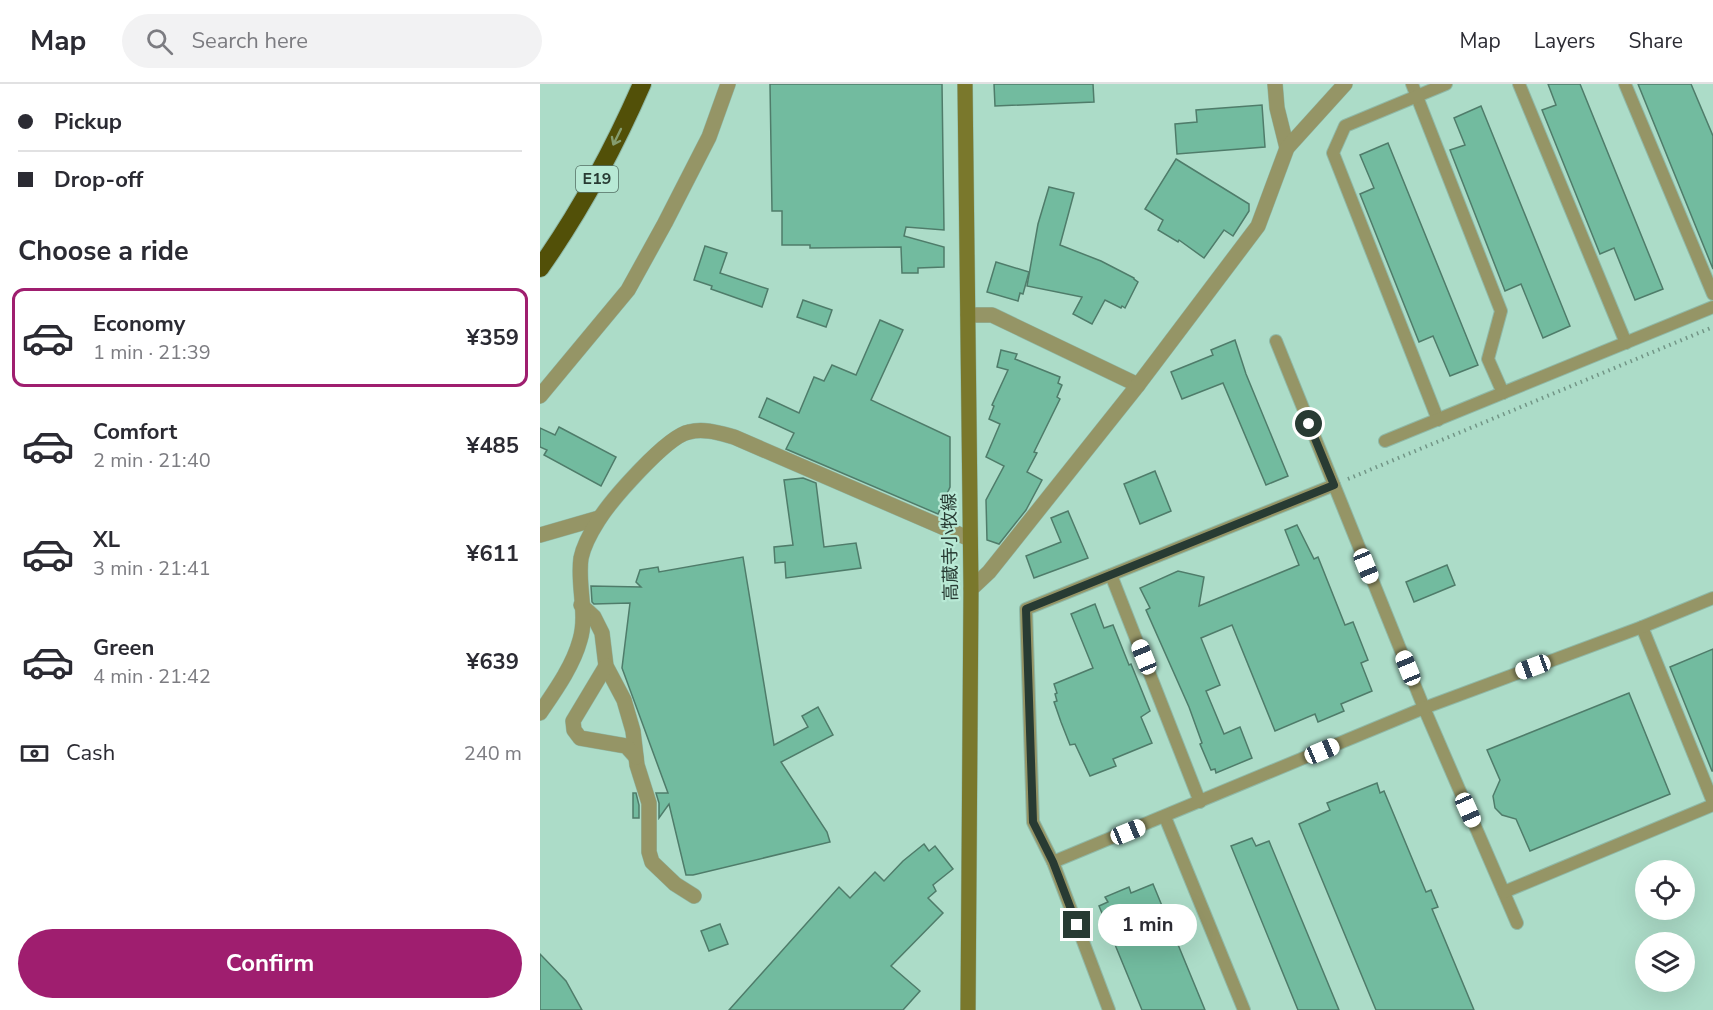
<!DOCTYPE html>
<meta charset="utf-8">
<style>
:root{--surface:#fff;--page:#f2f2f3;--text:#2b2b33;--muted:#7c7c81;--line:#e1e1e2;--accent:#9f1e6f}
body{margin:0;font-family:"Nunito Sans","Noto Sans JP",sans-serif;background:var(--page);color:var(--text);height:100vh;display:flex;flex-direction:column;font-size:22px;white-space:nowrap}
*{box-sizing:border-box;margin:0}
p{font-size:20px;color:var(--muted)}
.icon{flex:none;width:33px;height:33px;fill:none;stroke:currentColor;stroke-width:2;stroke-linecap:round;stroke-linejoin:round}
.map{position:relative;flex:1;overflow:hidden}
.side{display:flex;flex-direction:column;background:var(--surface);width:540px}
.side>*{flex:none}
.banner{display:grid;align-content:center;height:132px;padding:0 18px;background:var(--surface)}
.buttons{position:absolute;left:1095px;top:776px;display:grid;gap:12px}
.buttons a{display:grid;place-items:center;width:60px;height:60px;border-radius:50%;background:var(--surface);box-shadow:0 6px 24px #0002;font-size:30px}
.end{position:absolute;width:27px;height:27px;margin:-14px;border:8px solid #283b33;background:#fff;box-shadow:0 0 0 3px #fff}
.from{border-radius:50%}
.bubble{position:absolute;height:42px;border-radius:21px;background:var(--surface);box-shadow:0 6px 24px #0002;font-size:20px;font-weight:700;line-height:42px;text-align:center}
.car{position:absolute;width:18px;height:36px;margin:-18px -9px;border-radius:8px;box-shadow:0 0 4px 2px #0007;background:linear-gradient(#fff 24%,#345 0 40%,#fff 0 76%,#345 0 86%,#fff 0)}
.banner b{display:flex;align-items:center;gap:21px;height:57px;font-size:22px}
.banner b+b{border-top:2px solid var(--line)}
.banner i{width:15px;height:15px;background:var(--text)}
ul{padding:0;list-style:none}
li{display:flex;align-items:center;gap:18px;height:99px;margin:0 12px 9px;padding:0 6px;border:3px solid transparent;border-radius:12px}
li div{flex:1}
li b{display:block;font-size:22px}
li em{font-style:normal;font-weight:700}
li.current{border-color:var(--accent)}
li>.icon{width:54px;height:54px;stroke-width:1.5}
h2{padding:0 18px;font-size:27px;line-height:72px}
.pay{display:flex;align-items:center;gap:15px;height:66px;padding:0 18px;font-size:22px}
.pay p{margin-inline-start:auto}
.cta{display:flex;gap:12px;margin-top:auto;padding:12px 18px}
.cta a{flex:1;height:69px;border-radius:36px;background:var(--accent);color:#fff;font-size:24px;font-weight:700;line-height:69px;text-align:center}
header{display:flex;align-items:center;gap:36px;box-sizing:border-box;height:84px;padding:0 30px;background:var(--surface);border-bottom:2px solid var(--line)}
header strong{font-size:28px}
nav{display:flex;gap:33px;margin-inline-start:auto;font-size:21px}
.search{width:420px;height:54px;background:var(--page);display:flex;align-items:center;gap:15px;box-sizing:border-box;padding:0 21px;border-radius:33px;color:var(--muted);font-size:22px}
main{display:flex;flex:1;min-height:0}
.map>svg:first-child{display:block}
.building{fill:#72bb9f;stroke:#4f7c6a;stroke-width:1.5}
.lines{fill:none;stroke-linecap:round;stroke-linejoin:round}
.lane-casing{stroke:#8fb9a7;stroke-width:14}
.street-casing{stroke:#8fb9a7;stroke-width:16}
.secondary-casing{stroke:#8fb9a7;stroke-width:16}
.highway-casing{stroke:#8fb9a7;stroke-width:20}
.path{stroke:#729586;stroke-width:4;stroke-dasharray:1.5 4.5;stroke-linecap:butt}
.lane{stroke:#959566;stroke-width:12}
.street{stroke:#959566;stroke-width:15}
.secondary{stroke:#7a782c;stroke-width:15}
.highway{stroke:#525008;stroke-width:18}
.oneway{stroke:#859c6e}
.route{stroke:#283b33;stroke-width:8}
.labels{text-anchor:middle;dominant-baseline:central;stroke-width:4.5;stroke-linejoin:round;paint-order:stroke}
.shield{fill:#b8e9d5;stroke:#536f64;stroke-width:1.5}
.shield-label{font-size:16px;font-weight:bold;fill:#283b33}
.street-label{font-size:18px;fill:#283b33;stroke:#b8e9d5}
</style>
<header>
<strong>Map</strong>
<div class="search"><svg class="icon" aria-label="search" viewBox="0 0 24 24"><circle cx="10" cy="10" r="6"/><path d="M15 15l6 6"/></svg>Search here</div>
<nav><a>Map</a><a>Layers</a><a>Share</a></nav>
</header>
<main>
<section class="side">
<div class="banner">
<b><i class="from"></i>Pickup</b>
<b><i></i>Drop-off</b>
</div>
<h2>Choose a ride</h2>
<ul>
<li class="current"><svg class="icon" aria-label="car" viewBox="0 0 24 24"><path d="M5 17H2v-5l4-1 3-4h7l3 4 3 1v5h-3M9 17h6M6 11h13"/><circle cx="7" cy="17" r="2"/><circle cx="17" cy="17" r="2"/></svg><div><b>Economy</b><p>1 min · 21:39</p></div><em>¥359</em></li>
<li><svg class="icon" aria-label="car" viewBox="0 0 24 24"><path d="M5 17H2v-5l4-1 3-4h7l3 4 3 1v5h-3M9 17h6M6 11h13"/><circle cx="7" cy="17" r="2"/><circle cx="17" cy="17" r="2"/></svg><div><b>Comfort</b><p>2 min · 21:40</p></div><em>¥485</em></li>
<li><svg class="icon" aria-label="car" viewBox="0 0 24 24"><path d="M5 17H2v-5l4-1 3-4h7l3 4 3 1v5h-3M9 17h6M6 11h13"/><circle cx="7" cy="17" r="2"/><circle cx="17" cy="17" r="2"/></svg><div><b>XL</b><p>3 min · 21:41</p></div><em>¥611</em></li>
<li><svg class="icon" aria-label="car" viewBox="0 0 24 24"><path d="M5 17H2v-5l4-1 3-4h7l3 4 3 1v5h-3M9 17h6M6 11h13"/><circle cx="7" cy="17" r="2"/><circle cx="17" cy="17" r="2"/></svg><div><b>Green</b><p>4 min · 21:42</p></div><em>¥639</em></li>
</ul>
<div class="pay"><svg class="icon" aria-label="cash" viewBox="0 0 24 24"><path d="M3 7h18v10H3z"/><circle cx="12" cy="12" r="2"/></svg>Cash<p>240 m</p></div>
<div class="cta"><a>Confirm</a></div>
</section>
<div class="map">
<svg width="1173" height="926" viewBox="0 0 1173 926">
<rect width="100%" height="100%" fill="#acdcc8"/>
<g class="building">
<polygon points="230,0 402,0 404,146 366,143 364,152 404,163 404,183 378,184 378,189 362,189 361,163 270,164 270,161 242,161 242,127 232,127"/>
<polygon points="454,0 553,0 554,18 455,22"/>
<polygon points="1008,0 1040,0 1123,205 1095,216 1074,164 1060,170 1002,26 1016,21"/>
<polygon points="1098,0 1151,0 1173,52 1173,185"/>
<polygon points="722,21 725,63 637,70 635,40 657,38 656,26"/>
<polygon points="941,22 1030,242 1003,254 981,200 965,207 910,66 925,61 914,34"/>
<polygon points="848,59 938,281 910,292 893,252 879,258 820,110 834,104 820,71"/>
<polygon points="636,75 709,120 709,127 693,152 684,146 664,174 639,156 638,158 618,146 623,136 605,125"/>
<polygon points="509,103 534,109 520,161 561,177 594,194 594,195 598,198 585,224 582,222 581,224 565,216 552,240 533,230 542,213 487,202 498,140"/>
<polygon points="165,162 187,169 180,189 228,205 222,223 171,205 172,202 154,196"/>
<polygon points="456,178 489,188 483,210 480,209 478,217 447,208"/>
<polygon points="263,216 292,226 286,243 257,233"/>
<polygon points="340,236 363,246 331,316 410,353 410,403 398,430 246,365 254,349 219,333 227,314 259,329 274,293 284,297 292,281 316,291"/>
<polygon points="695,256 706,290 748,392 726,401 683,299 642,315 631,288 673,271 671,266"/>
<polygon points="461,266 477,270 475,275 520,293 518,299 522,301 517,313 520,315 494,368 497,369 487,388 502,396 486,426 459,460 447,456 446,416 464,382 446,373 460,340 449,335 454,322 452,321 468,286 457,283"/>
<polygon points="19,343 76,373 61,402 4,371 7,366 0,363 0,344 15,351"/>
<polygon points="615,387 631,427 600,440 584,400"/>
<polygon points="263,394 276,399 284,463 316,459 321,484 246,494 245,478 235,479 234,463 253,461 244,396"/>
<polygon points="528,427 548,474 494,494 486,472 521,458 511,434"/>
<polygon points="757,441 774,475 778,473 805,541 813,538 828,576 821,579 832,607 801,620 804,627 778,638 775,630 735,647 692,541 661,554 680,601 666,607 684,650 700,643 712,674 676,689 675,685 671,686 660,660 662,659 649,623 606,526 610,524 600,504 638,487 664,493 659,522 759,481 745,446"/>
<polygon points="203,473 234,661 268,643 262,632 278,623 293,651 241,678 287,748 290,758 153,791 146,791 129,720 119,734 119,719 116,709 128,709 82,584 90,519 54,520 52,518 51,502 101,503 96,498 100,486 118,483 119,488"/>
<polygon points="907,481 915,501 874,518 866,498"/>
<polygon points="555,520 564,544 573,541 589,581 591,580 610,627 601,633 612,659 573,675 576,682 550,692 535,660 530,661 521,638 514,618 517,617 515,610 517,609 514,600 553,584 531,530"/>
<polygon points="1173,565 1173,687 1172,687 1130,583"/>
<polygon points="1089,609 1130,710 990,767 976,735 962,731 955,724 953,712 960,696 947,666"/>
<polygon points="837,699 840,709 844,707 886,808 891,806 898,823 892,825 934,926 836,926 759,740 790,726 787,719"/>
<polygon points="93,709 96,709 99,721 99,734 93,734"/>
<polygon points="712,754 716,762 729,757 799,926 758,926 691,762"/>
<polygon points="384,760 389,767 395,762 413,785 393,801 396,807 388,814 403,829 351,882 380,907 363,926 189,926 299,803 310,814 335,788 344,797 363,777"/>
<polygon points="613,800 665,926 602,926 559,822 568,818 565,813 589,803 591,809"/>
<polygon points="180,840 188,860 169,867 161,847"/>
<polygon points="0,870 26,897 42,926 0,926"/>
</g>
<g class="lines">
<g class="lane-casing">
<g id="lane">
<polyline points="872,0 961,227 948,275 963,309"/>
<polyline points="979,0 1086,259"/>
<polyline points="1085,0 1173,210"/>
<polyline points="736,257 884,624 977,839"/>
<polyline points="898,336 793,69 805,42 906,0"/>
<polyline points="845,357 1173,223"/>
<polyline points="571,491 660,718"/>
<polyline points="1102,543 1173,718"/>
<polyline points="625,733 704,926"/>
<polyline points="513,778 884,624 1102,543 1173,514"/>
<polyline points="964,808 1173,721"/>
<polyline points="569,926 513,778 493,738 486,525 794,401"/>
</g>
</g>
<g class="street-casing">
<g id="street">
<polyline points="735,0 737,24 747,64"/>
<polyline points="428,231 452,231 598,301"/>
<polyline points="0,312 88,206 125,139 169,53 188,0"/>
<polyline points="0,451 59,434"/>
<polyline points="431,505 449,488 598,301 718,142 747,64 805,0"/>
<polyline points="41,521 54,533 62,549 66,582 84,616 93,647 97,681 109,719 109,768 112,778 135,800 154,812"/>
<polyline points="66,582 33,637 34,646 40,654 86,662 96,673"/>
<path d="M0 629C15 607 33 582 40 556 48 530 37 501 41 474 44 460 51 448 58 437 71 416 127 352 149 348 164 344 179 349 194 353L430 455"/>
</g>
</g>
<g class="secondary-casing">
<polyline id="secondary" points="425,0 431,505 428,926"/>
</g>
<g class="highway-casing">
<path id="highway" d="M0 184C41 126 74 64 102 0"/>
</g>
<polyline class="path" points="808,395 1173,243"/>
<use href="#lane" class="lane"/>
<use href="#street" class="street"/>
<use href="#secondary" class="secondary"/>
<use href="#highway" class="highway"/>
</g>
<defs><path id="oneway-shaft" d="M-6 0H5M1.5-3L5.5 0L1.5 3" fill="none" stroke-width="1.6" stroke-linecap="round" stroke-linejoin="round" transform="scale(1.5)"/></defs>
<use class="oneway" href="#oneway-shaft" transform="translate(77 53) rotate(116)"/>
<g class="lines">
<polyline class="route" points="537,841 513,778 493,738 486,525 794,401 769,340"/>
</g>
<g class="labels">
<rect class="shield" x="36" y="82" width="42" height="26" rx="4.5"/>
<g class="shield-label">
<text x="57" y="95">E19</text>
</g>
<g class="street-label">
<text transform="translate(410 463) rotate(-91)">高蔵寺小牧線</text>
</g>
</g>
</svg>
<div class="buttons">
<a><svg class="icon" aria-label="locate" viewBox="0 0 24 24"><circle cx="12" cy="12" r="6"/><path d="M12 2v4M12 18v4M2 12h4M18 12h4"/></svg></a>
<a><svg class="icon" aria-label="layers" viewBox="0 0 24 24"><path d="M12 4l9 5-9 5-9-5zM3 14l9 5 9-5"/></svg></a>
</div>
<i class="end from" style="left:769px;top:340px"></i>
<i class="end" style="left:537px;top:841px"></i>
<div class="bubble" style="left:558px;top:820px;width:99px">1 min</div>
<i class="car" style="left:826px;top:482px;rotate:158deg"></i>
<i class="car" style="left:604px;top:573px;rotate:338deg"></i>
<i class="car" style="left:993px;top:583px;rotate:250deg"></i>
<i class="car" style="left:868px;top:584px;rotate:338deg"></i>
<i class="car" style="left:782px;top:667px;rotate:67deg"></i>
<i class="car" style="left:928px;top:726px;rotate:156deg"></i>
<i class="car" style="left:588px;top:748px;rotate:68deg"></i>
</div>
</main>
